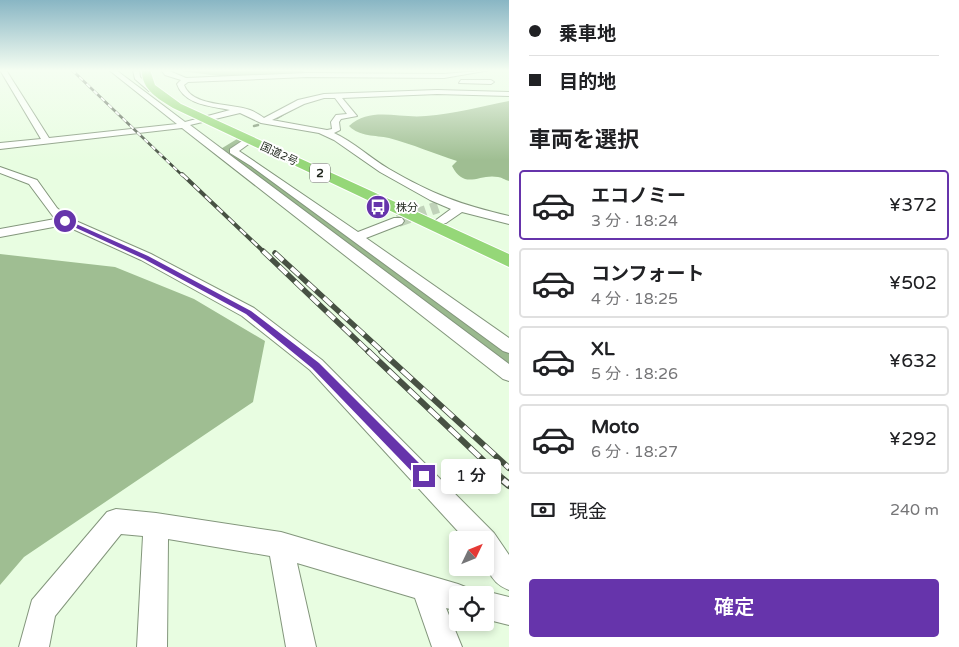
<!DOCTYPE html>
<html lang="ja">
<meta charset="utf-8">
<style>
:root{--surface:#fff;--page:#f6f6f6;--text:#202124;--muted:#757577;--line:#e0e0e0;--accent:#6634ab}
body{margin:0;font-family:"Varela Round","Noto Sans JP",sans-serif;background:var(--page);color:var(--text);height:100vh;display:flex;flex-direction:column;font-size:19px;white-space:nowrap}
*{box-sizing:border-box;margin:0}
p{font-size:16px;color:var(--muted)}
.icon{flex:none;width:28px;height:28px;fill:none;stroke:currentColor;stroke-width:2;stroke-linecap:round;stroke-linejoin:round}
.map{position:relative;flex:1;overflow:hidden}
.panel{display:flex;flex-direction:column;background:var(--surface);width:450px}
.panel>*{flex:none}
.banner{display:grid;align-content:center;height:110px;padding:0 20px;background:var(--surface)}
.needle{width:32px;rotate:47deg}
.tools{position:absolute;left:449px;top:531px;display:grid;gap:10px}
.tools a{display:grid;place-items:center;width:45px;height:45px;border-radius:5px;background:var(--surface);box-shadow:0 2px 8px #0003;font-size:25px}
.end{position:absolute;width:22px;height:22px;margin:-11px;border:6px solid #6634ab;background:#fff;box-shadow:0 0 0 2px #fff}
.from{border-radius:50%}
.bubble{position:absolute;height:35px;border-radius:5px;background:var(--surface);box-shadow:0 2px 8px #0003;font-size:16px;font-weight:600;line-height:35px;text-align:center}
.banner b{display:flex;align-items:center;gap:18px;height:48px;font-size:19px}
.banner b+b{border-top:1px solid var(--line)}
.banner i{width:12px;height:12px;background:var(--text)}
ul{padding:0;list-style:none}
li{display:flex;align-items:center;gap:15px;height:70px;margin:0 10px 8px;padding:0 10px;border:2px solid var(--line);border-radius:5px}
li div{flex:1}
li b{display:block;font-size:19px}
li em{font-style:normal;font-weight:600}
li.active{border-color:var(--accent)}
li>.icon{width:45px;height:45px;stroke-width:1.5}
h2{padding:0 20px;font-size:22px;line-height:60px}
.pay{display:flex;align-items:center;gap:12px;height:55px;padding:0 20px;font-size:19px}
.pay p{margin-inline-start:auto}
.cta{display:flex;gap:10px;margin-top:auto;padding:10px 20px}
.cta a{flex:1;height:58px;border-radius:5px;background:var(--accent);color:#fff;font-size:20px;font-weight:600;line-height:58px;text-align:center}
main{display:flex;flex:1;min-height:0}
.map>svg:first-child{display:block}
.forest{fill:#9fbe92}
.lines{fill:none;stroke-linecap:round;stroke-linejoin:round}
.stream-far1{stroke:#758d6c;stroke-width:2}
.stream{stroke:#758d6c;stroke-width:2.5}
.river{fill:#9ab98e;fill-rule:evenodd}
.minor-tunnel{stroke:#c0d2b9;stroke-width:12;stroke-dasharray:12 5.5;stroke-linecap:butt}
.minor-casing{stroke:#83967c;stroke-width:2}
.highway-casing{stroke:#fff;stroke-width:2}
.minor{fill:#fff;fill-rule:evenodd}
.highway{fill:#95d778;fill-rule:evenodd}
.rail-far4-casing{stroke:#475143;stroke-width:2.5}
.rail-far3-casing{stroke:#475143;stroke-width:4}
.rail-far2-casing{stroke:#475143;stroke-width:5.5}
.rail-far1-casing{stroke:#475143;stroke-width:6}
.rail-casing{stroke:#475143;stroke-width:8}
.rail-far4{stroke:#fff;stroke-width:2;stroke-dasharray:5;stroke-linecap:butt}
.rail-far3{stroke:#fff;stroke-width:2.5;stroke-dasharray:8;stroke-linecap:butt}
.rail-far2{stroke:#fff;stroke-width:4;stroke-dasharray:11;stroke-linecap:butt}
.rail-far1{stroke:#fff;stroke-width:4.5;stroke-dasharray:14;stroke-linecap:butt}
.rail{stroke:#fff;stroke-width:5.5;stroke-dasharray:18;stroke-linecap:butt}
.route{fill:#6634ab}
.labels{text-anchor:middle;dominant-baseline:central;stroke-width:4;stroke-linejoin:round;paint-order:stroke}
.far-street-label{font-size:11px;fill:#1e251b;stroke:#fff}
.far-poi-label{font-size:11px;fill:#1e251b;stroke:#fff;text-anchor:start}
.shield{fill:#fff;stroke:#62665f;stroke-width:1}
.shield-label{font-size:12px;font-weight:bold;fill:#1e251b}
</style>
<main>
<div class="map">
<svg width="509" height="647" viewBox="0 0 509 647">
<rect width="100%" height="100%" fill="#e8fde1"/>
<g class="forest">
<polygon points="172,70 304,70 303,73 228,77"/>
<path d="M509 101V181C505 180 501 177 498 177 479 173 465 191 452 166L457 161C435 154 412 144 389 138 375 135 360 137 349 126 371 106 399 119 426 116 454 114 482 106 509 101Z"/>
<polygon points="0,254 115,267 194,299 265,341 253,402 24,557 0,585"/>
</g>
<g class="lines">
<polyline class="stream-far1" points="280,116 291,110"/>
<g class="stream">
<polyline points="277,118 282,115"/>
<polyline points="254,126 258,125"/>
</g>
<polygon class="river" points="237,139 244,143 237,150 509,343 509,369 499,366 222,153 219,150"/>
<polyline class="minor-tunnel" points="398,221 438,207"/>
<g class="minor-casing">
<g id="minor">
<path d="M0 70H6L49 138 177 124 109 70H116L185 122 230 110C211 106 184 105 177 84L181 80 165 75 161 70H167L186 78 307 73 444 74 490 70 444 78 307 77 188 82 184 85C192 107 231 103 250 110 255 112 260 115 264 118L298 100 324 94 437 90 509 92V96L437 94 342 98 357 116 341 119 339 122 340 130 334 133C354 142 370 158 389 169 432 194 461 205 509 216V224L462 212 446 223H438L436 220 451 209 430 200 380 172 334 140 319 133 261 123 240 113 190 125 509 364V381L503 379 182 128 0 149V143L41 139ZM324 98H335L347 114 336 115 331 122 332 129 327 130 272 120 304 104Z"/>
<polygon points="133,70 139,70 140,77 153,89 153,91 149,91 135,79"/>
<polygon points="461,80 491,80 494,82 491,84 459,83"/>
<polygon points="242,141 250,143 239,151 358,232 394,218 402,218 404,221 402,224 366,238 509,338 509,353 503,351 251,166 230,153 230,149"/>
<path d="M0 167 37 180 57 208 69 218 151 254 254 308 322 360 494 533 509 555V590C486 581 485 562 485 540H466L310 370 242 316 141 260 64 225 0 237V229L55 219 29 184 0 173Z"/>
<polygon points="116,509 156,513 281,532 458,584 468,588 470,595 458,595 458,611 446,608 462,647 432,647 415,598 297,563 316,647 286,647 270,556 168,539 167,647 137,647 143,536 121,534 55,616 49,647 19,647 32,600 107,512"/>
<polygon points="485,591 509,597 509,625 485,619 485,595 476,595"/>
</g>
</g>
<g class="highway-casing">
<path id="highway" d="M142 70H150L155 85 181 104 509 254V267L173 108C158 99 141 89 142 70Z"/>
</g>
<use href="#minor" class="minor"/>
<use href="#highway" class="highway"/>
<g class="rail-far4-casing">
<polyline id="rail-far4" points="72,70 183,176"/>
</g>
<g class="rail-far3-casing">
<polyline id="rail-far3" points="182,174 264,252"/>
</g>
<g class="rail-far2-casing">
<g id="rail-far2">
<polyline points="263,251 369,352"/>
<polyline points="275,253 383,352"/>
</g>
</g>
<g class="rail-far1-casing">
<g id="rail-far1">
<polyline points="368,351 505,481"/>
<polyline points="381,351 509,468"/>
</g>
</g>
<g class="rail-casing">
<polyline id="rail" points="503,480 509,485"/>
</g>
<use href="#rail-far4" class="rail-far4"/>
<use href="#rail-far3" class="rail-far3"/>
<use href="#rail-far2" class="rail-far2"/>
<use href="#rail-far1" class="rail-far1"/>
<use href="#rail" class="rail"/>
</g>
<linearGradient id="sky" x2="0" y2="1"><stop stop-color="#89b6c4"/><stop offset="0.44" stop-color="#f5fef2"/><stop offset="1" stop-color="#f5fef2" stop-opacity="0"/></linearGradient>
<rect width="509" height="160" fill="url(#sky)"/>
<polygon class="route" points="65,219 148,256 251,311 319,363 428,472 428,480 420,480 312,368 246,314 144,259 63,222"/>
<defs>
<g id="bus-disc" transform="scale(1.25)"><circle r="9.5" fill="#6634ab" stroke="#fff"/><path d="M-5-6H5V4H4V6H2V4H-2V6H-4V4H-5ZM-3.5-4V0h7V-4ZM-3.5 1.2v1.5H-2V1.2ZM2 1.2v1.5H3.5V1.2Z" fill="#fff"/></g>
</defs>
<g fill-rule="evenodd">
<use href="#bus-disc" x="378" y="207"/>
</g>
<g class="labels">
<g class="far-street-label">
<text transform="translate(279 154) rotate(25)">国道2号</text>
</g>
<g class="far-poi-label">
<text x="396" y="207">株分</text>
</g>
<rect class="shield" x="310" y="163.5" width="20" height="19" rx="4"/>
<g class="shield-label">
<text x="320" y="173">2</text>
</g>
</g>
</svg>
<div class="tools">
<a><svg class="needle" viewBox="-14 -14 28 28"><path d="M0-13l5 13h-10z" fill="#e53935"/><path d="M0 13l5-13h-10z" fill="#757577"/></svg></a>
<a><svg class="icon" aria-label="locate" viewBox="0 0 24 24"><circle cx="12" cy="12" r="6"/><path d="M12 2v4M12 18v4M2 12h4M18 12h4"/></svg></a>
</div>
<i class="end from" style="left:65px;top:221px"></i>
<i class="end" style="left:424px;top:476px"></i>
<div class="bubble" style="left:441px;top:459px;width:60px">1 分</div>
</div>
<section class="panel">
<div class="banner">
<b><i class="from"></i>乗車地</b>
<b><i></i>目的地</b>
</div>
<h2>車両を選択</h2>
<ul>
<li class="active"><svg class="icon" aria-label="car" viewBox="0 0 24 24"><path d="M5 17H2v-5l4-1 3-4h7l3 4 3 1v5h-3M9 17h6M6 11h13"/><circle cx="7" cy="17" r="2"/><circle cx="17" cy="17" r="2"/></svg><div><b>エコノミー</b><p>3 分 · 18:24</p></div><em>¥372</em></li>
<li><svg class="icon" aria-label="car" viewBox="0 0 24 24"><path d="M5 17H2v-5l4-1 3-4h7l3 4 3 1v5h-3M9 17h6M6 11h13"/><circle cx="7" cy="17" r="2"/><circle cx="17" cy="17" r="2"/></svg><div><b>コンフォート</b><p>4 分 · 18:25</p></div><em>¥502</em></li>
<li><svg class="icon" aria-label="car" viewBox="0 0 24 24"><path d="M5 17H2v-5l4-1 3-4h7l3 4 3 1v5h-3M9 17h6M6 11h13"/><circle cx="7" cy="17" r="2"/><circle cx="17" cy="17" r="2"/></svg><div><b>XL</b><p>5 分 · 18:26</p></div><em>¥632</em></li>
<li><svg class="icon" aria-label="car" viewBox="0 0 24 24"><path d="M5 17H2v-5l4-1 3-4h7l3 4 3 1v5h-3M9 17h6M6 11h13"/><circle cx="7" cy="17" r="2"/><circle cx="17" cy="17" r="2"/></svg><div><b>Moto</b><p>6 分 · 18:27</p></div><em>¥292</em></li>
</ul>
<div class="pay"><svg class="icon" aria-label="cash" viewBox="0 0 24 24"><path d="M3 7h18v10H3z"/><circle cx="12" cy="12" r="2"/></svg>現金<p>240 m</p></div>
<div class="cta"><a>確定</a></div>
</section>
</main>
